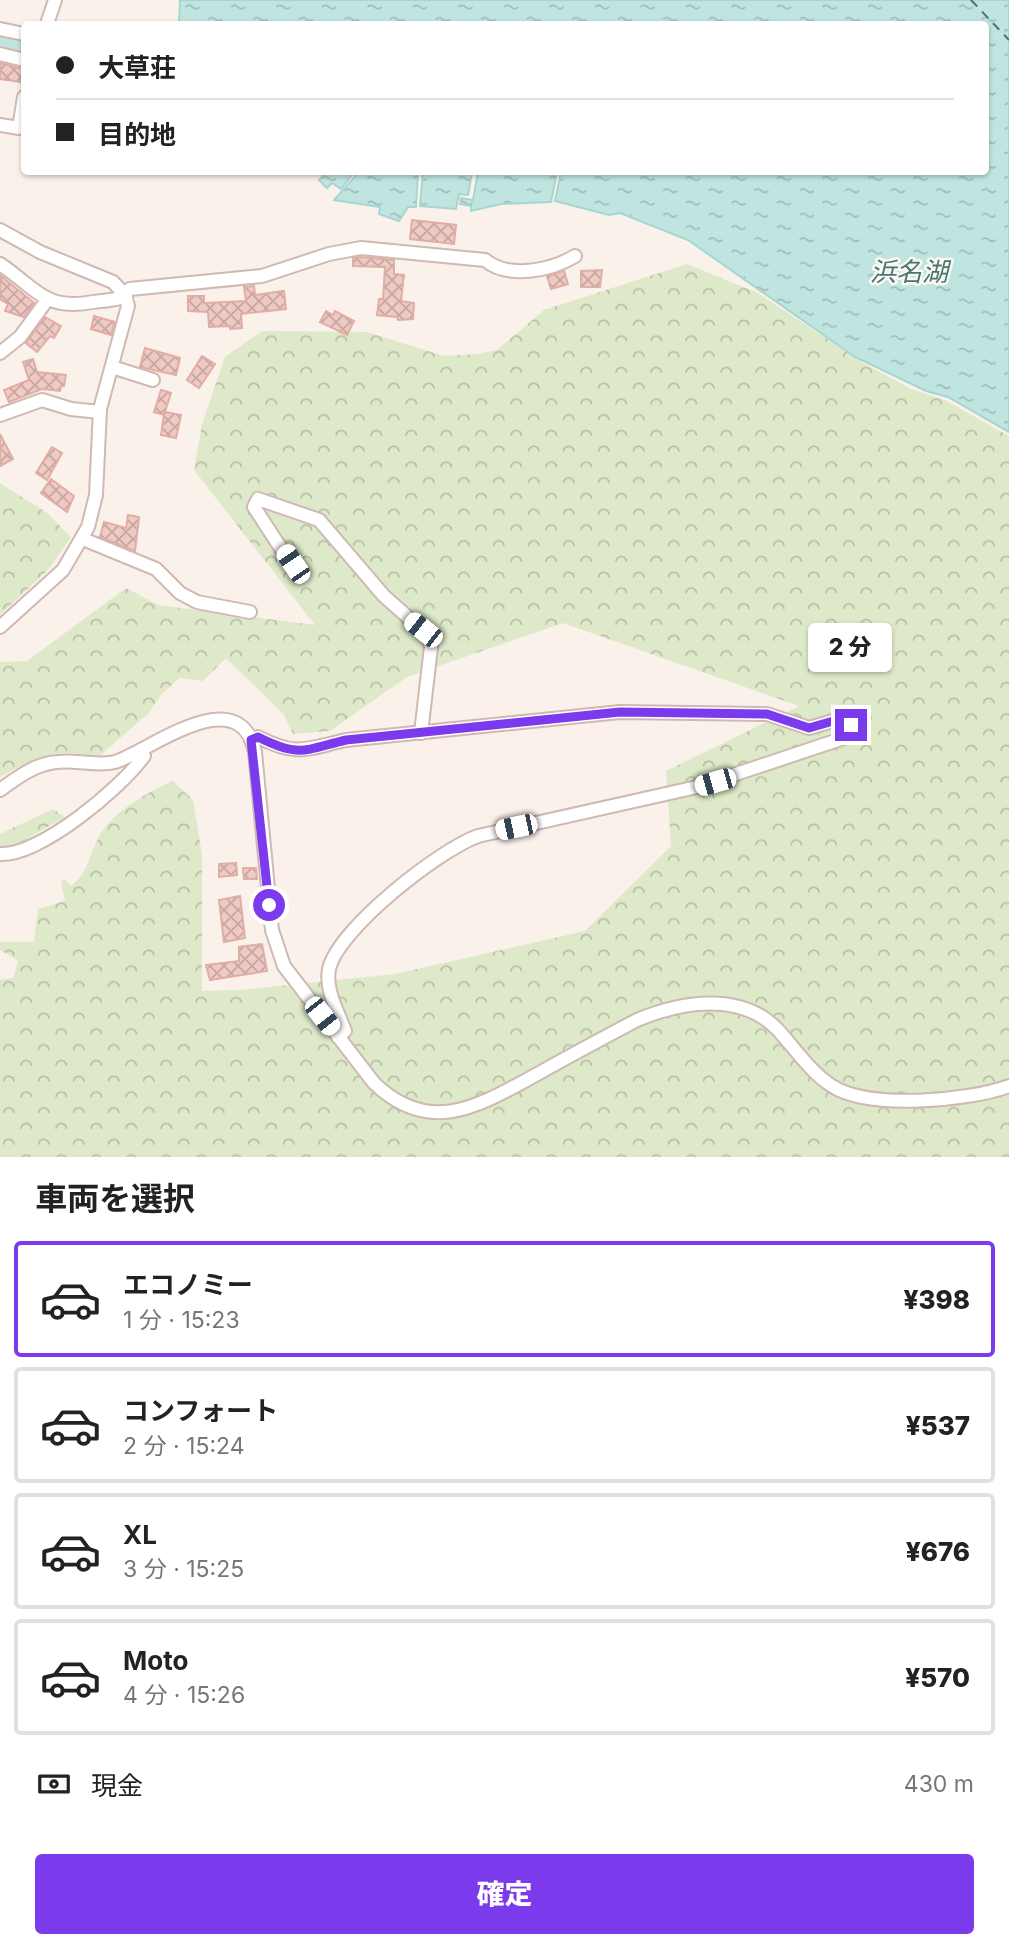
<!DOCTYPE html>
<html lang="ja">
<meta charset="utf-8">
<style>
:root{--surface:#fff;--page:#f6f6f6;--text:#222;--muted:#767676;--line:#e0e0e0;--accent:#7c3aed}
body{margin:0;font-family:Inter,"Noto Sans JP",sans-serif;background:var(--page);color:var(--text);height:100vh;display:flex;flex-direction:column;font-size:26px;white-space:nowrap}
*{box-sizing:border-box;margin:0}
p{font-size:23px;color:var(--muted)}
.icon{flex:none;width:38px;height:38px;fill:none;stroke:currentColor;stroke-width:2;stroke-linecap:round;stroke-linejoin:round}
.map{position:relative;height:1157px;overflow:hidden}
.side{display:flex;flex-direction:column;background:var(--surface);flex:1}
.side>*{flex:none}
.banner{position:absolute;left:21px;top:21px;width:968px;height:154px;border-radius:7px;box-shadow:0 2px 5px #0004;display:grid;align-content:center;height:154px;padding:0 35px;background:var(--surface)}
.end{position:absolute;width:32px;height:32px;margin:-16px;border:9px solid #7c3aed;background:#fff;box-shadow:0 0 0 4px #fff}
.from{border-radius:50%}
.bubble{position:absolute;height:49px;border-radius:7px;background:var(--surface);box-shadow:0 2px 5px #0004;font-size:23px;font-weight:800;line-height:49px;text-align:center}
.car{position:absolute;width:21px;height:42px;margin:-21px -10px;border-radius:9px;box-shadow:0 0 5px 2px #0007;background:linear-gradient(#fff 24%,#345 0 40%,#fff 0 76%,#345 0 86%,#fff 0)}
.banner b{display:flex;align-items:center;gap:24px;height:66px;font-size:26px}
.banner b+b{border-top:2px solid var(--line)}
.banner i{width:18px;height:18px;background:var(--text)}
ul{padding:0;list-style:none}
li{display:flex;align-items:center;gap:21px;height:116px;margin:0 14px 10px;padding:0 21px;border:4px solid var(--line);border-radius:7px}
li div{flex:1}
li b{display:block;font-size:26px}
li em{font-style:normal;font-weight:800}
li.active{border-color:var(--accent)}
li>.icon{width:63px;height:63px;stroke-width:1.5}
h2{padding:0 35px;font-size:32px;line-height:84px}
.pay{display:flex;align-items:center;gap:18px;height:77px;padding:0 35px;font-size:26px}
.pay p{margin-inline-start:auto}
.button{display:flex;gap:14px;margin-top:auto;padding:14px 35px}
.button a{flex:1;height:80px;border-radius:7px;background:var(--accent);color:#fff;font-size:28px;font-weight:800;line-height:80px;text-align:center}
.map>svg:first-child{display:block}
.forest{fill:url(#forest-crowns)}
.water{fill:url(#water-ripples);stroke:#a6d6d1;stroke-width:2}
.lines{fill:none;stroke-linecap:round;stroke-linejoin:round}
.river{stroke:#c0e5e1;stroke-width:21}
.ferry{stroke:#427975;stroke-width:2;stroke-dasharray:9 7;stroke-linecap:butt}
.building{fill:url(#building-cross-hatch);stroke:#e1ada5;stroke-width:2}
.minor-casing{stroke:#cfb9b3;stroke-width:16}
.minor{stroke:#fff;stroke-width:12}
.route{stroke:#7c3aed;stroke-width:9}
.labels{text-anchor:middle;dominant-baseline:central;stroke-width:5;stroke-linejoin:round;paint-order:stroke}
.water-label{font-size:26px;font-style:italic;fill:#427975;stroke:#fef6f1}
</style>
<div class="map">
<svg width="1009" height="1157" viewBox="0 0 1009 1157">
<defs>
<pattern id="forest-crowns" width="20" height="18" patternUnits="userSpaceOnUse" patternTransform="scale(1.75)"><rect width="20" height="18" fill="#dee9c9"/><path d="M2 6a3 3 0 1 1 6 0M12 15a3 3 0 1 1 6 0" fill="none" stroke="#b9bfa6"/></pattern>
<pattern id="water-ripples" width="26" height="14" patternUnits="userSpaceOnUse" patternTransform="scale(1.75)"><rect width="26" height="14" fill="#c0e5e1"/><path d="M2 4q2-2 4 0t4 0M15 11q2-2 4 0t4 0" fill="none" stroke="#a1bcb9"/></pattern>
<pattern id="building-cross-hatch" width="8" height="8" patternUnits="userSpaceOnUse" patternTransform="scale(1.75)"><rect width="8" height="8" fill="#efcac4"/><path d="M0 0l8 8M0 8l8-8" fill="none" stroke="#c6a7a2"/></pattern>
</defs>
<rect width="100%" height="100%" fill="#fbf1eb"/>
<g class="forest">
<path d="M687 264 758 293 865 364 911 389 945 400 1009 436V1157H0V980L13 978 18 961 0 950V942H34L38 909 65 901 61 881 66 880 71 886C89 873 90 851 101 833 115 811 149 791 173 781L193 800 202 854V991L240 990 395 974 585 931 671 846 666 771 799 706 563 623 407 677 330 731 293 734 284 715 226 658 203 681 179 678 160 696 149 713 97 758C59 746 34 758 0 777V662L27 661 126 588 158 605 315 625 194 470 202 424 225 357 262 331 367 332 444 356 477 354 497 350 544 310Z"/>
<polygon points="0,483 47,513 71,537 49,569 0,615"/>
<polygon points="53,809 65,817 23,841 0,848 0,834"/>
</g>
<g class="water">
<polygon points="180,0 1009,0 1009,432 948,397 926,391 855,357 688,240 620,213 609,215 555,201 561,172 985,172 985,24 179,24"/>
<polygon points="326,172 354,172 341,189 332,183 327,188 319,180"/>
<polygon points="359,172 418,172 416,207 408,207 399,221 379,214 380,207 334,200"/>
<polygon points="423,172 472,172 468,195 459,194 456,209 420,206"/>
<polygon points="478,172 557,172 551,202 501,204 471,211 471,206 460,204 461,198 473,200"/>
</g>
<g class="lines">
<polyline class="river" points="0,41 24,47"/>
<polyline class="ferry" points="971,0 1009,40"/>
</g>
<g class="building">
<polygon points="0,63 23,69 21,82 0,79"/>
<polygon points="412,220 456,225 454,244 410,239"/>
<polygon points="361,257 394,260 394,274 404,275 401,301 414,303 413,319 398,320 397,317 377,315 379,299 383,299 385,267 353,266 353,258"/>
<polygon points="602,270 600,287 581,287 581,271"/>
<polygon points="564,271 568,284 551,289 547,276"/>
<polygon points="0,275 34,303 24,317 5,311 8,304 0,299"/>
<polygon points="254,286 255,295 284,291 286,309 241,314 242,328 230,329 230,326 209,327 208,312 188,311 188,296 204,296 204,303 246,301 244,287"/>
<polygon points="326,311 333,315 335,311 354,321 347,335 320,322"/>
<polygon points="94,316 115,322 111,335 91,329"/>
<polygon points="45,317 61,326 54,338 50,336 37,352 26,343"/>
<polygon points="145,348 180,358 176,375 140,367"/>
<polygon points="202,356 215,364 199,388 187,380"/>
<polygon points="33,359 37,372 66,375 64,386 61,386 60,391 42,389 9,402 4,390 29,380 23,362"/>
<polygon points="161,390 171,393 164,415 166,412 181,415 176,438 161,435 164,415 154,412"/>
<polygon points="0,434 13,459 0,466"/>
<polygon points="52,447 62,453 47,480 36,473"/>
<polygon points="51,479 74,496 67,512 41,493"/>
<polygon points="128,515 139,517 135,551 100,537 104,522 126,528"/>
<polygon points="236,863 237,875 219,877 219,864"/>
<polygon points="243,868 256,868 257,879 244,879"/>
<polygon points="240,896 245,938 224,942 219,900"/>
<polygon points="262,944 267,971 210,980 206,965 239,961 239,947"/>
</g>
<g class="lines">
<g class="minor-casing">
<g id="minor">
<polyline points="47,24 55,0"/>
<polyline points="0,29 24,34"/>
<polyline points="0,54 24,60"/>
<polyline points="0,125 19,128 24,97"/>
<polyline points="0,230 40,252 113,282 125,295 128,306 100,409 96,495 88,527 63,570 0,627"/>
<path d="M0 264C37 289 45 311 93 302 105 300 115 301 126 296"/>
<path d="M124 293 130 289 262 276 329 254 361 248 485 260C508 279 550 271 575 256"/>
<polyline points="0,353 20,337 47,300"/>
<polyline points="112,367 153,380"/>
<polyline points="0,415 42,400 71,409 100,412"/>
<polyline points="83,539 156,569 180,593 197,602 250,612"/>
<polyline points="297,573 254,507 258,499 319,520 384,596 428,635 431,647 421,733"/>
<path d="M251 740 258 737C297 757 306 749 346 740L620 712 767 714 809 728 840 719 851 725V732L844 738 697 787 478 836C439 850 338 929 329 969 325 990 338 1012 345 1031L338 1037"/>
<path d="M0 790C27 770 43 759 77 762 90 763 102 765 115 762 151 750 239 679 255 752L272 930 284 966 374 1083C432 1139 483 1103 541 1072 573 1054 605 1037 637 1020 680 1002 740 991 777 1029 794 1047 810 1072 832 1086 869 1110 969 1101 1009 1086"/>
<path d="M0 854C40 856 121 788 144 756L141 750"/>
</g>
</g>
<use href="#minor" class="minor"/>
</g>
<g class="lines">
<path class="route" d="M269 905 251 740 258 737C300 758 304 750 346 740L620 712 767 714 809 728 840 719 851 725"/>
</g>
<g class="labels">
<g class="water-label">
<text x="909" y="271">浜名湖</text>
</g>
</g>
</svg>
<i class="end from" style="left:269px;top:905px"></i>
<i class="end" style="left:851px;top:725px"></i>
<div class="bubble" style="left:808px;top:623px;width:84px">2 分</div>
<i class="car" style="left:293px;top:564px;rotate:326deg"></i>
<i class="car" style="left:423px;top:630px;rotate:308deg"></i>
<i class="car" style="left:715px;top:782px;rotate:254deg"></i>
<i class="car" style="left:516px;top:827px;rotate:258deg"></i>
<i class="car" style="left:322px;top:1016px;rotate:142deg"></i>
<div class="banner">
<b><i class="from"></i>大草荘</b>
<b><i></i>目的地</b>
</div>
</div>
<section class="side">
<h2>車両を選択</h2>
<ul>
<li class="active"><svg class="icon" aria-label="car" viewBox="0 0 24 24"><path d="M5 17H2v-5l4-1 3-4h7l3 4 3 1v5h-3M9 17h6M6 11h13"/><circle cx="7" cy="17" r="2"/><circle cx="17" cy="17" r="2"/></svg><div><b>エコノミー</b><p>1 分 · 15:23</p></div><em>¥398</em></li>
<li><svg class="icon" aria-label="car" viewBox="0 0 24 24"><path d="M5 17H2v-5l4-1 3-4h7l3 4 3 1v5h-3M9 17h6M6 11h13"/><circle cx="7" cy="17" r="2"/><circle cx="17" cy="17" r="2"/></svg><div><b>コンフォート</b><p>2 分 · 15:24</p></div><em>¥537</em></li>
<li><svg class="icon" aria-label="car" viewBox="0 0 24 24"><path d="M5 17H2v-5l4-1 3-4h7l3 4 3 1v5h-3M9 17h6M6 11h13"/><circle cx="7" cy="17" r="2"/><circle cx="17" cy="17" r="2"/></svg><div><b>XL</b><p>3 分 · 15:25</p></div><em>¥676</em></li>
<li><svg class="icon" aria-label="car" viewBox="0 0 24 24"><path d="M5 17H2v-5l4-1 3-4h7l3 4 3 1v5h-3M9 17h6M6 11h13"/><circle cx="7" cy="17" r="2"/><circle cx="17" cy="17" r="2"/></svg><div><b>Moto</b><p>4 分 · 15:26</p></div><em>¥570</em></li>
</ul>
<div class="pay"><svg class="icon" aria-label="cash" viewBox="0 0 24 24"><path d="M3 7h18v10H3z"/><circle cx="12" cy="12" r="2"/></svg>現金<p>430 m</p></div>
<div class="button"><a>確定</a></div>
</section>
